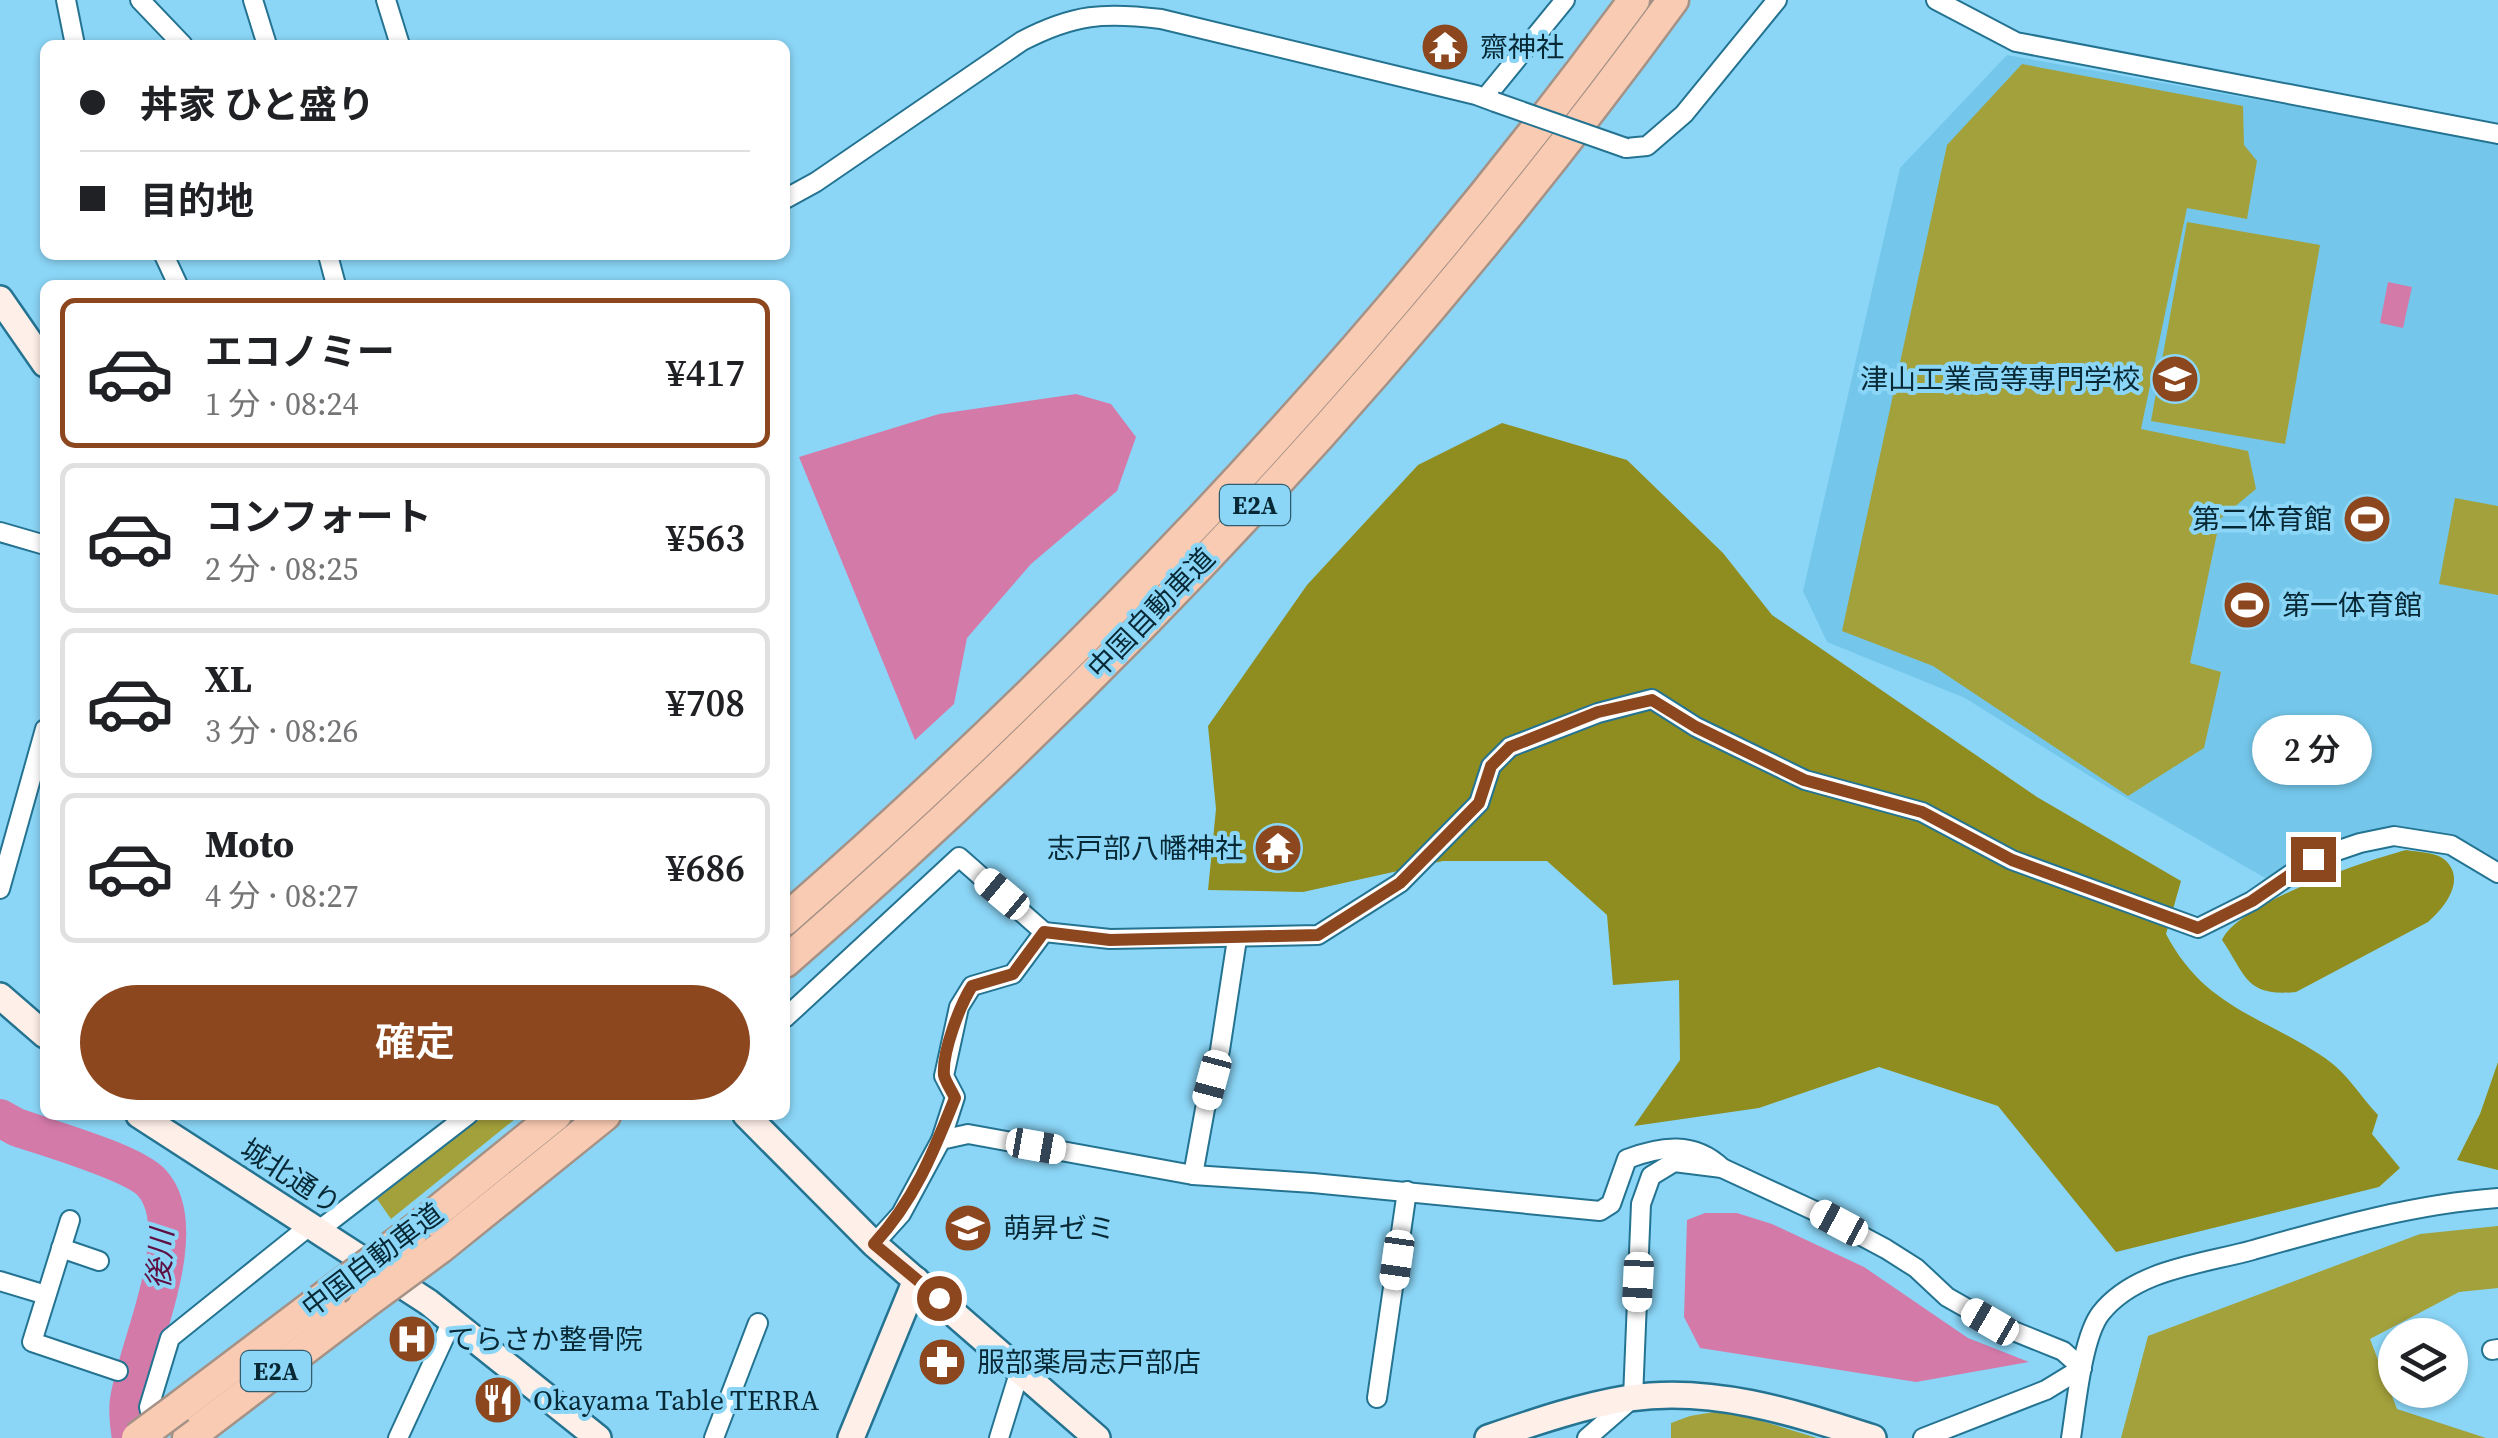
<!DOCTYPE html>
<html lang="ja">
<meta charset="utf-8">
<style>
:root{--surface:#fff;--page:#f6f6f6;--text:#202124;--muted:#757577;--line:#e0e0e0;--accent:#8d471f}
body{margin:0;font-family:"Source Serif 4","Noto Sans JP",serif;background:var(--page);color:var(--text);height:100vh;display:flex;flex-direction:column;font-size:38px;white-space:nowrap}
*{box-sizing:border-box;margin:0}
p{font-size:32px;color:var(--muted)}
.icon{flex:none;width:55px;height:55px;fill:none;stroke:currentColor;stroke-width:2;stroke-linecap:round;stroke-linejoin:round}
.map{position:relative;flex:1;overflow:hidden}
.details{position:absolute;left:40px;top:280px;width:750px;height:840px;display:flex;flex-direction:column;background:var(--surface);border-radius:15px;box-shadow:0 2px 8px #0004}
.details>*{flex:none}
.hud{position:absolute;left:40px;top:40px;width:750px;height:220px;border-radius:15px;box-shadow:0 2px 8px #0004;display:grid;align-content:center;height:220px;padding:0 40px;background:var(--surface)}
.tools{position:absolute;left:2378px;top:1318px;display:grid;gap:20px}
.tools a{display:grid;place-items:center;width:90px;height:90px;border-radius:50%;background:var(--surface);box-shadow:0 2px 8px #0004;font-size:50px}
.end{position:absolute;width:45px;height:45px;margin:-22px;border:12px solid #8d471f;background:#fff;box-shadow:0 0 0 5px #fff}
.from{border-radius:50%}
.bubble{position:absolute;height:70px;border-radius:35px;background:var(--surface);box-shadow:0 2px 8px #0004;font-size:32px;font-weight:600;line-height:70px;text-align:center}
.car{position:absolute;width:30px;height:60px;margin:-30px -15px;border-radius:12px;box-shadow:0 0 8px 2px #0007;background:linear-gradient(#fff 24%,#345 0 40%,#fff 0 76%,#345 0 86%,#fff 0)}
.hud b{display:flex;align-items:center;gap:35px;height:95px;font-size:38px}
.hud b+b{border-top:2px solid var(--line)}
.hud i{width:25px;height:25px;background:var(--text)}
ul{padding:18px 0 0;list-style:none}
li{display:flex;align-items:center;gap:30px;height:150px;margin:0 20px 15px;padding:0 20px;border:5px solid var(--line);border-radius:15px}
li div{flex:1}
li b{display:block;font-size:38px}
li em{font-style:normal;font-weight:600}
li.current{border-color:var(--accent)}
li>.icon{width:90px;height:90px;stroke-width:1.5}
.action{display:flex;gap:20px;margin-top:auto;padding:20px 40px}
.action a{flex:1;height:115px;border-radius:60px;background:var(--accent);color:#fff;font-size:40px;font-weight:600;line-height:115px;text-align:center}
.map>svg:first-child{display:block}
.built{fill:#74c7eb}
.green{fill:#a3a13c}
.forest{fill:#8f8d1f}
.water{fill:#d47aa9}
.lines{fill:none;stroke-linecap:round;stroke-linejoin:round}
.river{stroke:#d47aa9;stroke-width:38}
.street-casing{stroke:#247391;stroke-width:22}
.secondary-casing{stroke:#247391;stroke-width:30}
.highway-casing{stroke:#a59287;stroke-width:35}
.street{stroke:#fff;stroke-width:18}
.secondary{stroke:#feefe8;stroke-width:25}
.highway{stroke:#facbb3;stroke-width:30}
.street-bridge-casing{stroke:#247391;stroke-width:22;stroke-linecap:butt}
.highway-bridge-casing{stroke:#a59287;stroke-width:35;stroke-linecap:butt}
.street-bridge{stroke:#fff;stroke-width:18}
.highway-bridge{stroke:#facbb3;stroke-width:30}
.route{stroke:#8d471f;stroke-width:12}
.labels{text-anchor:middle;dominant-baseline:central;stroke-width:8;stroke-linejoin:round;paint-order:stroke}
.shield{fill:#8bd6f7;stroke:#2f5c6f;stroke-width:2.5}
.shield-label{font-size:25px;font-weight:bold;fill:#072835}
.poi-label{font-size:28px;fill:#072835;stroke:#8bd6f7;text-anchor:start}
.street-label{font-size:28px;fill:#072835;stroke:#8bd6f7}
.water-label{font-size:30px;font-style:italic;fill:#5f0e41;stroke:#8bd6f7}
</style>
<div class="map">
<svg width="2498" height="1438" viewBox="0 0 2498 1438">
<rect width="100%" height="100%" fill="#8bd6f7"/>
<polygon class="built" points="2007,55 2498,143 2498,873 2421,835 2337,850 2265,878 2104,785 1965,698 1827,642 1803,591 1900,168"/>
<g class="green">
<polygon points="2022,64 2243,106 2244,145 2257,161 2247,219 2187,208 2141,429 2248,451 2256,489 2220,519 2190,663 2221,672 2204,748 2128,796 1933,666 1842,631 1947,145"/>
<polygon points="2187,222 2320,245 2285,444 2151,421"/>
<polygon points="2455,498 2498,506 2498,595 2439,584"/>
<polygon points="485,1115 520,1115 391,1219 377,1199"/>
<polygon points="2498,1226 2498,1288 2459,1292 2370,1339 2397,1409 2486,1438 2121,1438 2148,1336 2420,1234"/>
<polygon points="1726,1410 1817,1438 1671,1438 1671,1423 1690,1416"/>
</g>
<g class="forest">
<path d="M1502 423 1627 460 1723 553 1772 615 2037 797 2181 881 2166 934C2205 1008 2261 1015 2325 1058 2347 1073 2360 1096 2378 1115L2372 1134 2400 1168 2379 1187 2116 1252 1998 1106 1879 1067 1759 1108 1634 1126 1680 1060 1679 980 1613 985 1607 915 1547 861H1443L1303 892 1208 890 1216 809 1208 726 1307 585 1418 465Z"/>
<path d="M2406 850C2417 852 2436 852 2445 860 2467 880 2444 908 2428 922L2296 992C2245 997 2246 975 2222 940 2240 902 2365 861 2406 850Z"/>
<polygon points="2498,1016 2498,1170 2457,1160 2480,1114 2498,1062"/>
</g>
<g class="water">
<polygon points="2388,282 2412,287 2403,328 2380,323"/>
<polygon points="1076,394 1111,404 1136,437 1117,491 1031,564 967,638 954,704 915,740 799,457 939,414"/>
<polygon points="1705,1213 1737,1213 1772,1224 1864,1267 1968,1338 2029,1362 1916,1382 1700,1348 1684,1317 1687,1220"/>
</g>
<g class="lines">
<path class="river" d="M0 1118 16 1127C47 1138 133 1162 152 1183 194 1230 137 1346 129 1400 127 1412 129 1426 131 1438"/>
<g class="street-casing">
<g id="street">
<polyline points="66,0 75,45"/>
<polyline points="140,0 183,45"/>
<polyline points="253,0 267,45"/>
<polyline points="386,0 400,45"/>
<polyline points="1936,0 2016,42 2498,134"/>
<polyline points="1485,98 1565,0"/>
<polyline points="1626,148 1647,146 1684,114 1777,0"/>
<path d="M785 199 816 182 1022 41C1074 14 1104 12 1161 19L1476 95 1495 102"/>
<polyline points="164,255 178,285"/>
<polyline points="328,255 336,285"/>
<polyline points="0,532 45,545"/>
<polyline points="0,889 45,729"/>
<polyline points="1044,932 1110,939 1318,935 1400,883 1479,803 1491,766 1510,747 1598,713 1652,699 1696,727 1805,780 1922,812 2012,860 2198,928 2252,901 2313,859 2360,843 2394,836 2451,845 2498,873"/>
<polyline points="785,1018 959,857 1044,932 1013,974 972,986 959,1007 944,1076 955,1097 941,1140"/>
<polyline points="1193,1175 1205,1109 1220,1050 1237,939"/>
<polyline points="70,1220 32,1342 118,1371"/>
<polyline points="319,1230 468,1115"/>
<path d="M874 1244 901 1214 941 1140 968 1134 1193 1175 1313 1183 1600 1211 1611 1204 1627 1159C1661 1146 1694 1141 1722 1168"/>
<polyline points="61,1248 99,1261"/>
<polyline points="0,1281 46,1295"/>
<polyline points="2492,1350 2498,1349"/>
<polyline points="1377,1398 1407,1191"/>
<polyline points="155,1433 149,1407 170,1338 312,1224"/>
<polyline points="398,1438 452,1321"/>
<polyline points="714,1438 758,1323"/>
<polyline points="999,1438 1020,1370"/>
<polyline points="1587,1438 1633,1398 1641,1204 1651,1176 1674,1162 1722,1168 1815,1211 1886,1249 1916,1268 1947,1297 1991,1322 2063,1351 2082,1368"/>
<polyline points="1923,1438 2046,1390 2082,1368"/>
<path d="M2071 1438C2076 1407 2082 1337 2101 1313 2136 1269 2203 1264 2253 1250 2334 1227 2414 1204 2498 1198"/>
</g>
</g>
<g class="secondary-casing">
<g id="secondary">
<polyline points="0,299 45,364"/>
<polyline points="0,996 45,1035"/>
<polyline points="139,1115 428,1302 598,1438"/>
<polyline points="746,1115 874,1244 1097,1438"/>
<polyline points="851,1438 916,1280"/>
<path d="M1488 1438C1535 1422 1581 1406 1630 1398 1714 1386 1795 1413 1873 1438"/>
</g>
</g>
<g class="highway-casing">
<g id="highway">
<path d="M785 920C1098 646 1387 336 1634 0"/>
<path d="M785 962C1114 675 1415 353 1673 0"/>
<polyline points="413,1231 556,1115"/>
<polyline points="440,1248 605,1115"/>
<polyline points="179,1407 335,1289"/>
<polyline points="188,1438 364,1304"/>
</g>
</g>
<use href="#street" class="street"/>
<use href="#secondary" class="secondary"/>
<use href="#highway" class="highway"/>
<g class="street-bridge-casing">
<polyline id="street-bridge" points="1495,102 1626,148"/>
</g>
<g class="highway-bridge-casing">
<g id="highway-bridge">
<polyline points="335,1289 413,1231"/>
<polyline points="364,1304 440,1248"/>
<polyline points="137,1438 179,1407"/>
</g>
</g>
<use href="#street-bridge" class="street-bridge"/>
<use href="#highway-bridge" class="highway-bridge"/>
</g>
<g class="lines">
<path class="route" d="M939 1298 874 1244C915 1199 933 1153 955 1098 952 1091 945 1081 944 1075 942 1052 960 1005 972 986L1013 974 1044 932 1110 940 1318 935 1400 883 1479 803 1491 766 1510 747 1598 712 1652 700 1696 727 1804 780 1922 812 2012 860 2198 928 2252 901 2313 859"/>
</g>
<defs>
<g id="temple-disc" transform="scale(2.5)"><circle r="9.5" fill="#8d471f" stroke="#8bd6f7"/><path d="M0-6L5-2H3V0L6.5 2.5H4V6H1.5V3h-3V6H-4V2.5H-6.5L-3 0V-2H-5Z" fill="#fff"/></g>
<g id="university-disc" transform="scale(2.5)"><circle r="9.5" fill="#8d471f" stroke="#8bd6f7"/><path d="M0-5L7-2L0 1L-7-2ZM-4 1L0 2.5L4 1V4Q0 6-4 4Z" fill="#fff"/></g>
<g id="stadium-disc" transform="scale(2.5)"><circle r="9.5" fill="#8d471f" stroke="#8bd6f7"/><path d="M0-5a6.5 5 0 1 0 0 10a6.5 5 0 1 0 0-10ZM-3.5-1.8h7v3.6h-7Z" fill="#fff"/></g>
<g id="school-disc" transform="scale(2.5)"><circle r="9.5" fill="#8d471f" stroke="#8bd6f7"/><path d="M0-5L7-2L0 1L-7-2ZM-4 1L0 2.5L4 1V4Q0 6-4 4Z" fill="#fff"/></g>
<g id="hospital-disc" transform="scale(2.5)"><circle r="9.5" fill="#8d471f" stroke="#8bd6f7"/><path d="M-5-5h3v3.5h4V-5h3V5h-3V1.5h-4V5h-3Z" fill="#fff"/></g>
<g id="pharmacy-disc" transform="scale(2.5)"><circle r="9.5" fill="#8d471f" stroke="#8bd6f7"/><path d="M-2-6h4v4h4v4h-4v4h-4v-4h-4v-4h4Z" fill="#fff"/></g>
<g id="restaurant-disc" transform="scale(2.5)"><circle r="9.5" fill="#8d471f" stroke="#8bd6f7"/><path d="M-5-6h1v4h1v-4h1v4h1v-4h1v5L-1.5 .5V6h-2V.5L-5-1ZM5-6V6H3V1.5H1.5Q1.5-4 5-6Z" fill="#fff"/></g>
</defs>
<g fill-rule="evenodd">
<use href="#temple-disc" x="1445" y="47"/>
<use href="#university-disc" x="2175" y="379"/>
<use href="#stadium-disc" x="2367" y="519"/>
<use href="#stadium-disc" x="2247" y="605"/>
<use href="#temple-disc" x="1278" y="848"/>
<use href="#school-disc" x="968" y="1228"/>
<use href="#hospital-disc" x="412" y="1339"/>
<use href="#pharmacy-disc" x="942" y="1362"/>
<use href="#restaurant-disc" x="498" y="1400"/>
</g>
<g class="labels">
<g class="shield">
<rect x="1220" y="485" width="70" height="40" rx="8"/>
<rect x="241" y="1351" width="70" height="40" rx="8"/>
</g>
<g class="shield-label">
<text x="1255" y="505">E2A</text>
<text x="276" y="1371">E2A</text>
</g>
<g class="poi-label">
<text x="1480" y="47">齋神社</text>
<text x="2140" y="379" text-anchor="end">津山工業高等専門学校</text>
<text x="2332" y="519" text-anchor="end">第二体育館</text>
<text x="2282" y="605">第一体育館</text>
<text x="1243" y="848" text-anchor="end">志戸部八幡神社</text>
<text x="1003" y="1228">萌昇ゼミ</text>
<text x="447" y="1339">てらさか整骨院</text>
<text x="977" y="1362">服部薬局志戸部店</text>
<text x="533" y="1400">Okayama Table TERRA</text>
</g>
<g class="street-label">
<text transform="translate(1151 613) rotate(-46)">中国自動車道</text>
<text transform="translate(291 1176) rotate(33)">城北通り</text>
<text transform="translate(372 1260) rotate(-37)">中国自動車道</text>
</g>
<g class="water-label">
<text transform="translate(160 1259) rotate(-86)">後川</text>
</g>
</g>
</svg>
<div class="tools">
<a><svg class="icon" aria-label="layers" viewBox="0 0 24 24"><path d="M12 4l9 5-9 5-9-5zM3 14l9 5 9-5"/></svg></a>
</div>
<i class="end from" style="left:939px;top:1298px"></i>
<i class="end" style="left:2313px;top:859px"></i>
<div class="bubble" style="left:2252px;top:715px;width:120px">2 分</div>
<i class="car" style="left:1002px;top:894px;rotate:310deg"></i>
<i class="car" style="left:1212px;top:1080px;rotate:195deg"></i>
<i class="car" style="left:1036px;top:1146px;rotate:100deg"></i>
<i class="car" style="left:1839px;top:1223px;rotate:298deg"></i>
<i class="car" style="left:1397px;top:1260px;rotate:188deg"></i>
<i class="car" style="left:1638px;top:1282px;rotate:183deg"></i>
<i class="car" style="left:1990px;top:1322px;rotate:300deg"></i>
<div class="hud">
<b><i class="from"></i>丼家 ひと盛り</b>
<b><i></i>目的地</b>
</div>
<section class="details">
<ul>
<li class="current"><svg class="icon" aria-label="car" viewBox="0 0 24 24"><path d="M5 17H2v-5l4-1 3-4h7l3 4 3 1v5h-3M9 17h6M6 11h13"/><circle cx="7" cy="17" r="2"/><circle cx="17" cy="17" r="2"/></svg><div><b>エコノミー</b><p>1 分 · 08:24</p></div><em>¥417</em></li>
<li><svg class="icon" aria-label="car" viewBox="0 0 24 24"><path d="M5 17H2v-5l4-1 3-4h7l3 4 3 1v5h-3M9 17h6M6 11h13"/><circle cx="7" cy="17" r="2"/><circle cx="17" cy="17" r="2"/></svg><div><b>コンフォート</b><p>2 分 · 08:25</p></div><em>¥563</em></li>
<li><svg class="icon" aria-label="car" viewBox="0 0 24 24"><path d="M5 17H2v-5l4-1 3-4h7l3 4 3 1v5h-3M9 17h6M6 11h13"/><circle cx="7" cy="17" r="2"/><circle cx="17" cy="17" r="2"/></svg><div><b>XL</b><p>3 分 · 08:26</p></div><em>¥708</em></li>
<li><svg class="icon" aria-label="car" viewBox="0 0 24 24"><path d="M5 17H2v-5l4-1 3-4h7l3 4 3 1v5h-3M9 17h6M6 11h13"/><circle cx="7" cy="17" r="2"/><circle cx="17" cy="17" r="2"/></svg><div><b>Moto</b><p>4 分 · 08:27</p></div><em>¥686</em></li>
</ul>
<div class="action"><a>確定</a></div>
</section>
</div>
